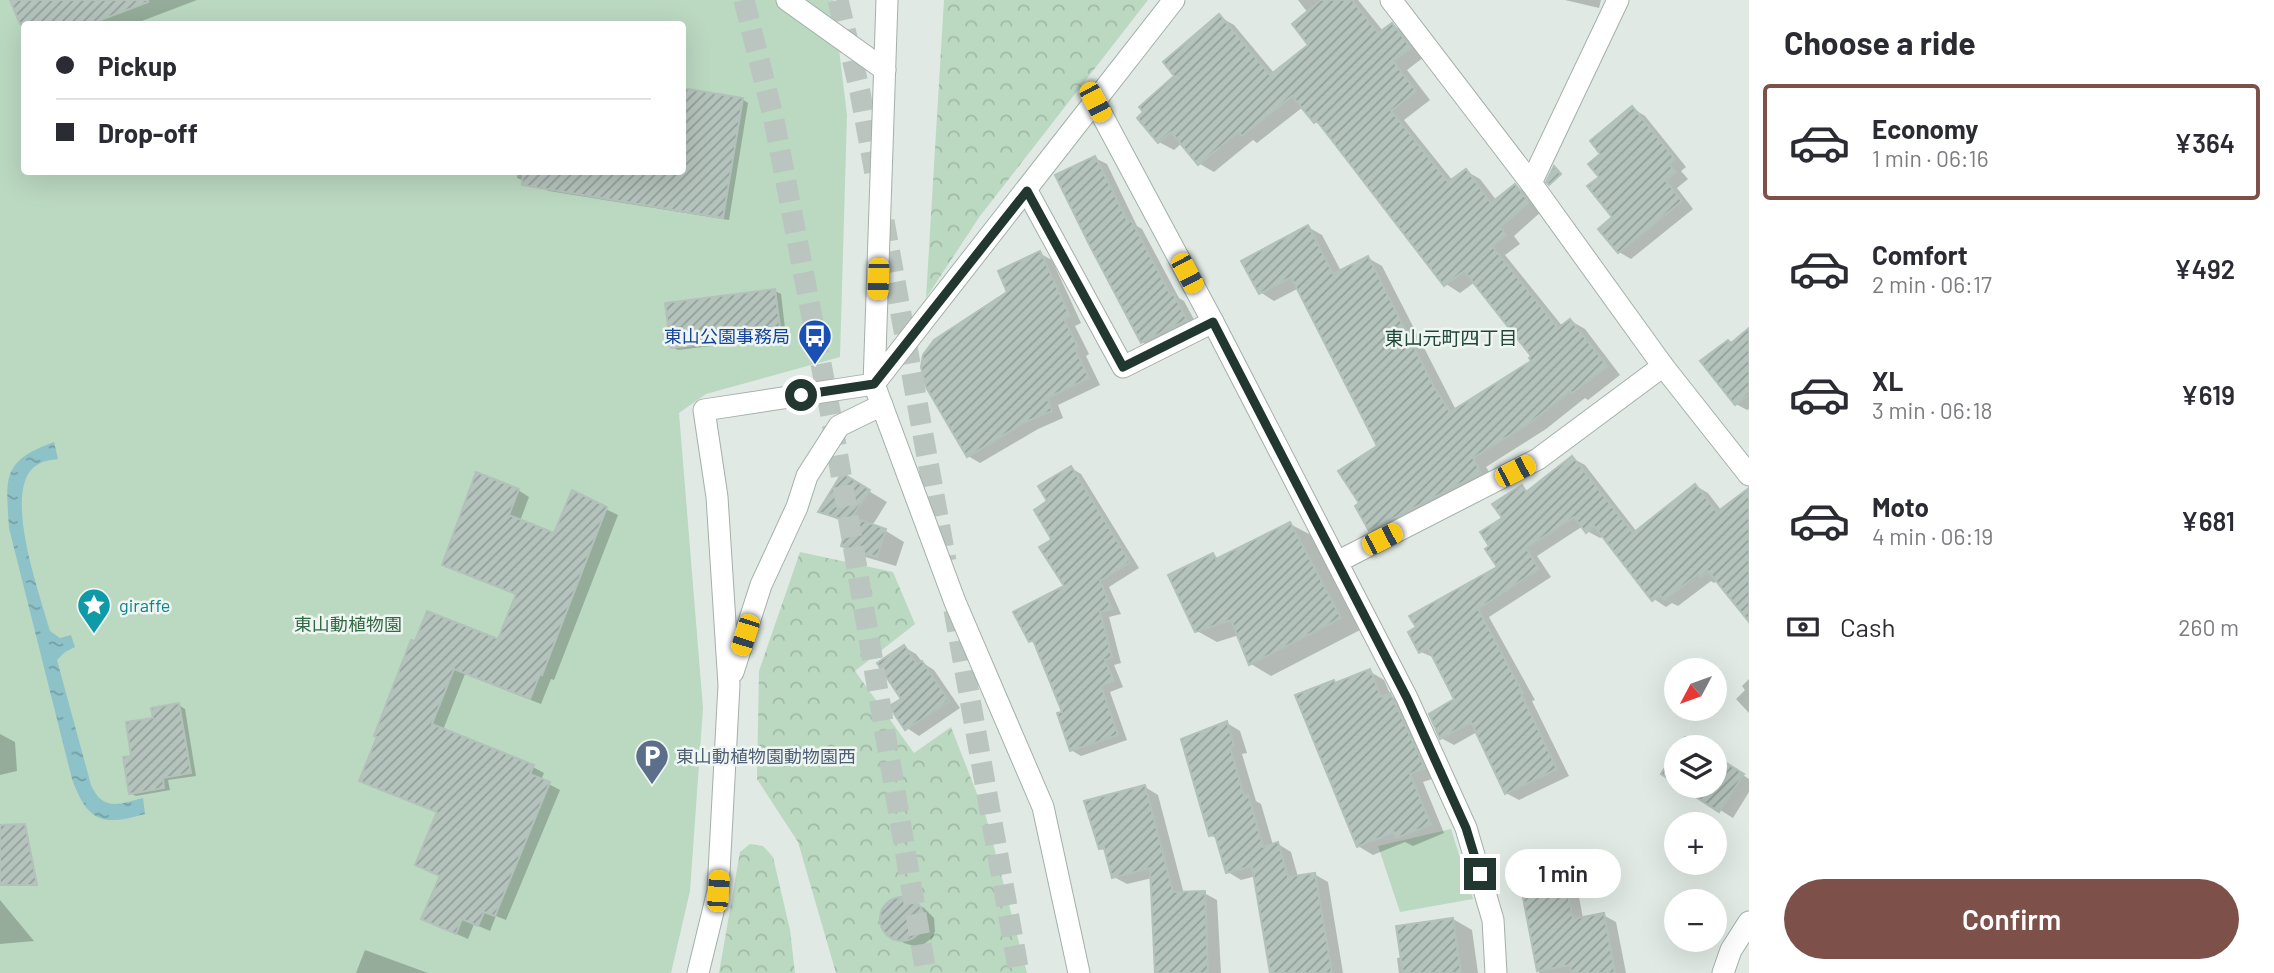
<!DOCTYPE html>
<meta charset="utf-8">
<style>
:root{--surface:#fff;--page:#f7f7f7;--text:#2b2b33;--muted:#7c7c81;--line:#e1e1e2;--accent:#7d504a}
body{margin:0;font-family:Barlow,"Noto Sans JP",sans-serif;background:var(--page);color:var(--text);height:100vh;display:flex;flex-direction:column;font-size:26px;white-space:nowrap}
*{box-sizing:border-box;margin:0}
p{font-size:23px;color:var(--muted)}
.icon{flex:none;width:38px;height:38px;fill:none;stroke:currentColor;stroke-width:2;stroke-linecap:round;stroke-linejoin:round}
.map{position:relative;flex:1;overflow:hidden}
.panel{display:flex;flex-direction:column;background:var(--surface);width:525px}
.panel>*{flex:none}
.hud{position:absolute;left:21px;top:21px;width:665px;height:154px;border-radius:7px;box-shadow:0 7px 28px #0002;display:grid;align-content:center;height:154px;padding:0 35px;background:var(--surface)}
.needle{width:46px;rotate:229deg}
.controls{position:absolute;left:1664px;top:658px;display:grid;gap:14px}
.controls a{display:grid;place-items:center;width:63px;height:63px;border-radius:50%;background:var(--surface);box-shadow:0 7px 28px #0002;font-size:35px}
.end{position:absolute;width:32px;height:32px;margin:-16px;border:9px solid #223730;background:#fff;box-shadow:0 0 0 4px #fff}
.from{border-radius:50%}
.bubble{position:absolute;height:49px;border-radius:24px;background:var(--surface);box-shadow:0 7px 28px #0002;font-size:23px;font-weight:600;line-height:49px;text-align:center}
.car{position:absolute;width:21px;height:42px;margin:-21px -10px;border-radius:9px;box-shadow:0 0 5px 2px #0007;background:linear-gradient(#f5c518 24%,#345 0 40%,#f5c518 0 76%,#345 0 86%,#f5c518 0)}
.hud b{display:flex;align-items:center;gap:24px;height:66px;font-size:26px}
.hud b+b{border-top:2px solid var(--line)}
.hud i{width:18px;height:18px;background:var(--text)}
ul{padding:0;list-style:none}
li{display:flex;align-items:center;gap:21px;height:116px;margin:0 14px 10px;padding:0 21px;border:4px solid transparent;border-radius:7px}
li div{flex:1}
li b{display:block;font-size:26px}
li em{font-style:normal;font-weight:600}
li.active{border-color:var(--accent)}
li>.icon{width:63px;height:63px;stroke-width:1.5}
h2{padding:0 35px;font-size:32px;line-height:84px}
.pay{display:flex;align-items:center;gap:18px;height:77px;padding:0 35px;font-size:26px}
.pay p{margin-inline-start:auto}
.action{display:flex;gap:14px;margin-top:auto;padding:14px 35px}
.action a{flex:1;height:80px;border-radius:42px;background:var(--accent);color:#fff;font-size:28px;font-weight:600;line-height:80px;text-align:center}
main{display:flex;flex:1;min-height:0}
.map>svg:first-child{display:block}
.forest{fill:url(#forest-crowns)}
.green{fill:#bbd8c1;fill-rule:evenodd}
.water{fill:url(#water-ripples)}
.shadow{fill:#0003}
.building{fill:url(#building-hatch);stroke:#b3c1bb;stroke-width:2}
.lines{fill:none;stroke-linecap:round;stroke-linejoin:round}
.highway-tunnel{stroke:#bac5c0;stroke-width:21;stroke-dasharray:21 10;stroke-linecap:butt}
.minor-casing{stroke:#a3b0aa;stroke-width:23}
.minor{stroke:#fff;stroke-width:21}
.route{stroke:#223730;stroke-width:9}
.labels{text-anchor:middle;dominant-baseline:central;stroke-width:5;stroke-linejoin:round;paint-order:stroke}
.transit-label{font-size:18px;fill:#164399;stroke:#eff6f2;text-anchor:end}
.culture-label{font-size:18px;fill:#0d838f;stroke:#eff6f2;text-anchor:start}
.park-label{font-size:18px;fill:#326944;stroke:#eff6f2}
.service-label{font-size:18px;fill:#4e5e75;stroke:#eff6f2;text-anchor:start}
.neighbourhood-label{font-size:19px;fill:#21463b;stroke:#eff6f2}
</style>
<main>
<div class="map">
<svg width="1749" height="973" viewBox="0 0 1749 973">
<defs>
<pattern id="forest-crowns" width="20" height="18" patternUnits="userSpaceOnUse" patternTransform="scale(1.75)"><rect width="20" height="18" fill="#bbd8c1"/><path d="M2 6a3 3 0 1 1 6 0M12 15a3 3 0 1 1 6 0" fill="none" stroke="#a0baa6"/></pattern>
<pattern id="water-ripples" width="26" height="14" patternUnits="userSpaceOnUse" patternTransform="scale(1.75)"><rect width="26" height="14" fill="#8dc2c8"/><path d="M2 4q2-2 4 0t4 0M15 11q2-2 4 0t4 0" fill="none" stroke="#739ea3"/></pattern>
<pattern id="building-hatch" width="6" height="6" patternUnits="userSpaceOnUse" patternTransform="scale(1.75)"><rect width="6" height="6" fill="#b5c3bd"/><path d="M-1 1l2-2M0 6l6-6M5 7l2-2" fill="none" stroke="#939f9a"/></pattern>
</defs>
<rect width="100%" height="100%" fill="#e0e9e4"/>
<g class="forest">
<polygon points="944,0 1148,0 980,216 926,298"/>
<polygon points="800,552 893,572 915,624 855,671 914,753 951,727 986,817 1027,973 836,973 798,842 757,779 759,671"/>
<polygon points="750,844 763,846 773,857 790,930 795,973 719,973 740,852"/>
</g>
<g class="green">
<path d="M0 0H833L847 115 840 357 706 394 679 413 703 708 690 891 671 973H0ZM24 24H682V172H24Z"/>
<polygon points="1451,829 1473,899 1400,912 1378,846"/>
</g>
<path class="water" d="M54 442 58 459C51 460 42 461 37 465 0 487 41 598 50 631L60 638 71 635 75 647 65 652 57 660 91 785C103 812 120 804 143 798L145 814C103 826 88 823 72 779L9 528C6 478 1 461 54 442Z"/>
<g class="shadow">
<polygon points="12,0 197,0 134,24 24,24 24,33"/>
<polygon points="1298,0 1358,0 1383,31 1392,25 1407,33 1424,57 1407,70 1430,100 1404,120 1453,181 1466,171 1480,179 1497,201 1515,186 1530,195 1542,211 1514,236 1520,244 1505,255 1563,327 1571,321 1585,329 1620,375 1588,400 1585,398 1546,429 1486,467 1495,481 1385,538 1370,530 1362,504 1379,447 1299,288 1274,301 1260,292 1308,227 1322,235 1341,271 1368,258 1382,266 1456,410 1534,361 1534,356 1475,282 1460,293 1446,284 1324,127 1315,122 1303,107 1257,143 1253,140 1214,172 1200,164 1182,143 1174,150 1159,142 1139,118 1177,76 1220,17 1234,25 1275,74 1310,45 1308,13"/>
<polygon points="1565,0 1601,0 1599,8"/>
<polygon points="742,99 748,103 729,220 549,191 517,178 518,172 682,172"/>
<polygon points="1632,108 1645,116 1686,167 1681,171 1688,179 1677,188 1693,209 1631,259 1619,252 1614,217 1601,177 1603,154"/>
<polygon points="1095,158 1107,164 1137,226 1142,229 1179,298 1184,301 1198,327 1154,349 1142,342"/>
<polygon points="1039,253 1052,260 1081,323 1075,326 1089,354 1086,356 1100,385 1058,405 1063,418 1038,429 980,463 968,456 1010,293"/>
<polygon points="775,291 781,294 786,337 678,350 672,347"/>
<polygon points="1749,330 1749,409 1747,410 1736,404 1732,344"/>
<polygon points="1572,458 1585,465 1637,532 1696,486 1708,493 1721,510 1718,580 1714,583 1711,581 1678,606 1672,603 1666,607 1654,599 1604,536 1600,538 1587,531 1583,526 1537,556 1551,577 1489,617 1535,700 1532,701 1569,776 1519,800 1506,793 1477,732 1454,745 1441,738 1457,700 1435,658 1421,652 1500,567 1504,519 1522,487 1530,492"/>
<polygon points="1071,468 1081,474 1139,568 1109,587 1121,614 1109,617 1121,663 1114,665 1123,687 1110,692 1127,740 1081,756 1071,750 1064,713 1036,644 1030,641 1066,587 1053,541 1049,502"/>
<polygon points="842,475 887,502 872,526 886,531 904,542 896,566 862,556 843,545 849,525 820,511"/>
<polygon points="518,490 529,497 520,521 555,535 573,493 618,515 554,680 551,679 541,704 465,674 443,730 533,767 544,773 541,780 560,790 506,920 496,916 490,931 474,924 468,939 434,924 442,877 439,813 372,787 361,780 412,642 499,642 517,595 444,564"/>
<polygon points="1290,524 1311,535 1360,630 1271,676 1251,664 1239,635 1217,642 1197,631 1213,555 1220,559"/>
<polygon points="904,647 916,654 923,663 934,670 960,708 919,736 907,728 903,699"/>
<polygon points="1369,671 1384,680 1391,696 1405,704 1438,777 1423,782 1444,833 1413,846 1405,842 1373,855 1358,846 1334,682 1337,684"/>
<polygon points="1749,679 1749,713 1736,699 1745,690 1742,686"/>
<polygon points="179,705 185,709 196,776 168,780 170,790 136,796 130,793 133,757 155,719"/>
<polygon points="1227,723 1240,731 1247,753 1242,754 1256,801 1261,804 1273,845 1278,844 1291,852 1298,877 1314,874 1328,882 1343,973 1270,973 1256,876 1241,880 1228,872 1219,840 1211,835"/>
<polygon points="0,734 15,742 17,771 0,775"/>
<polygon points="1715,757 1749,779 1749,792 1733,818 1682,786 1715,786"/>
<polygon points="1145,787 1158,795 1184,894 1204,893 1217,900 1221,973 1157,973 1152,878 1127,884 1114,877 1107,852 1100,848"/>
<polygon points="1554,863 1566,870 1568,877 1576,882 1583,918 1603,915 1616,922 1626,973 1539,973 1522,883 1534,881"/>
<polygon points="898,899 911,901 924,908 934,918 935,931 933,937 923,945 917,947 904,943 891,935 883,924 882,918 886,906"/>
<polygon points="0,900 34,941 0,944"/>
<polygon points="1453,919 1472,930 1478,973 1399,973 1397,958 1403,957"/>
<polygon points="365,950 428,973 356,973"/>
</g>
<g class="building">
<polygon points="10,0 148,0 148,2 90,24 20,24"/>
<polygon points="1321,0 1352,0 1378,33 1392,23 1411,48 1393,61 1416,91 1391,111 1448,182 1466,169 1491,203 1515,184 1529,202 1500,227 1506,235 1492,246 1558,328 1570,319 1607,366 1572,393 1570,391 1531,422 1473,458 1481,473 1369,531 1355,506 1359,503 1338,471 1377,446 1291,277 1259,294 1241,261 1308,225 1333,274 1368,256 1434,387 1450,412 1531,361 1529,358 1531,356 1464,271 1444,286 1317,121 1314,123 1292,96 1242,136 1238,132 1198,165 1171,132 1158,143 1137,118 1143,112 1139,107 1174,76 1163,62 1219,14 1270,75 1308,45 1292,24"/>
<polygon points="682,88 743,98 723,218 522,185 523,172 682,172"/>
<polygon points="1632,106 1675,159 1669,164 1676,172 1665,180 1682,201 1618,253 1598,229 1612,217 1587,186 1599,177 1588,164 1600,154 1590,141"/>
<polygon points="1095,156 1128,222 1131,220 1170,294 1173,293 1187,320 1141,343 1090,246 1055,175"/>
<polygon points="1554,166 1561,174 1549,185 1546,182"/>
<polygon points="1040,251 1070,316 1064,319 1078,347 1075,349 1089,378 1047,398 1052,411 1025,422 967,457 926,387 921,367 923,355 934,340 1007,292 998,271"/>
<polygon points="775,289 781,334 671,348 665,303"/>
<polygon points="1749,328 1749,394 1735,405 1700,361 1728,340 1731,343"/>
<polygon points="1572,456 1633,533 1695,484 1717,512 1749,488 1749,622 1708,571 1701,577 1698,574 1664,600 1660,595 1652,601 1594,526 1586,533 1574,517 1526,548 1539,569 1478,609 1523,693 1521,694 1557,769 1505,794 1471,722 1440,739 1429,714 1454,699 1428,648 1419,653 1408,632 1416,627 1409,616 1497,567 1485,549 1489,546 1480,532 1502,518 1492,504 1522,485 1526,492"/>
<polygon points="1071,466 1130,562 1100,581 1112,609 1100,612 1112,657 1105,660 1114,681 1101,686 1118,735 1070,751 1057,713 1062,712 1033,640 1029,642 1013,612 1064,586 1039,547 1051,540 1050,537 1034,510 1047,501 1038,486"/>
<polygon points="476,472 519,489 509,515 554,533 572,490 607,507 542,675 540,674 530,699 454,669 432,724 534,765 530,774 550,782 495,916 484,912 478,926 462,919 456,934 421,919 440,876 415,865 437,812 359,781 377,737 374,736 411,640 415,641 427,611 498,639 516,594 442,565"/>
<polygon points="842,473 870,490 852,517 886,529 877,557 841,546 848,521 818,512"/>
<polygon points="1290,522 1341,618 1249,665 1231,620 1195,632 1168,575 1213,553 1216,559"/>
<polygon points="904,645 917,664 922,661 949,701 905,730 889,706 901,699 877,663"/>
<polygon points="1370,669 1381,697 1390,693 1425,768 1410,774 1431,825 1396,838 1394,832 1357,847 1295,695 1334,680 1335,683"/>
<polygon points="179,703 191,773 163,778 164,788 129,794 123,757 131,756 126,722 153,718 151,708"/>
<polygon points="1227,721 1234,746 1230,747 1244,796 1248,794 1263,847 1278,842 1288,877 1315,873 1332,973 1270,973 1252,866 1226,873 1215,835 1209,836 1181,739"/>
<polygon points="1685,737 1699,745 1701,747 1678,747"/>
<polygon points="1676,750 1676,784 1661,774"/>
<polygon points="1715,756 1744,774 1719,812 1679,786 1715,786"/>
<polygon points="1145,785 1173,892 1205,891 1208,973 1155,973 1150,868 1112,878 1104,848 1099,849 1084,801"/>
<polygon points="25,824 37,885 0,885 0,825"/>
<polygon points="1554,861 1556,874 1564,873 1573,919 1604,913 1615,973 1571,973 1570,965 1537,971 1520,882 1532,880 1528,866"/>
<circle cx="902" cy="919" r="22"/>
<polygon points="1453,918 1461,973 1403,973 1396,926"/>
</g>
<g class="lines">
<g class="highway-tunnel">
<polyline points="744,0 774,120 831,416 926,973"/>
<polyline points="838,0 860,92 876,179"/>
<polyline points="884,221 946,561"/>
<polyline points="954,610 1019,973"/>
</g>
<g class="minor-casing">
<g id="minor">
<polyline points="787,0 885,70"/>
<polyline points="887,0 874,384 955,602 1043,807 1079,973"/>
<polyline points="1391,0 1531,183 1663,366 1749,475"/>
<polyline points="1095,102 1213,322 1407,698 1466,828 1493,920 1496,973"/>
<polyline points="1531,183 1618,0"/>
<polyline points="1027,191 1123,367 1213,322"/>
<polyline points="1337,562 1538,459 1663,366"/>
<polyline points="733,672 761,585 797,507 807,476 839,426 882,405"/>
<polyline points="698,973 718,891 729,685 717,497 704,410 874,384 1174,0"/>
<polyline points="1723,973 1731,950 1749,922"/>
</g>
</g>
<use href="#minor" class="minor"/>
</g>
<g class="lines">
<polyline class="route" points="801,395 874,384 1027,191 1123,367 1213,322 1407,698 1466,828 1480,874"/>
</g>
<defs>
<g id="bus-pin" transform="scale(1.75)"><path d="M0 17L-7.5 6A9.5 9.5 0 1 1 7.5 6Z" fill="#1a4fb4" stroke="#eff6f2"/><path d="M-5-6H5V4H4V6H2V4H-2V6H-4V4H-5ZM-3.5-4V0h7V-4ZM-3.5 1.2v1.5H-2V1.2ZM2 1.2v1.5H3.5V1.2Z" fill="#fff"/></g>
<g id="sight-pin" transform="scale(1.75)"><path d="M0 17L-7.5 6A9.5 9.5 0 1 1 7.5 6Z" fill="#0f9aa8" stroke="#eff6f2"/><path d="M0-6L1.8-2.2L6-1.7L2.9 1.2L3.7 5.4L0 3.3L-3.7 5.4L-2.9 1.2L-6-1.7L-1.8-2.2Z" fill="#fff"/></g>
<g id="parking-pin" transform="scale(1.75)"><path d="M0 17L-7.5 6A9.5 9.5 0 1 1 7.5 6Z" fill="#5c6f8a" stroke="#eff6f2"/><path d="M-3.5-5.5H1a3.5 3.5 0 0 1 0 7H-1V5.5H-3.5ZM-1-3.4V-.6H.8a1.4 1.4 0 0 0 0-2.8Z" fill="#fff"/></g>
</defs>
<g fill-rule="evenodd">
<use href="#bus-pin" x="815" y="336"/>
<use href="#sight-pin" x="94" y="605"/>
<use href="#parking-pin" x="652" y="756"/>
</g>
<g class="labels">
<g class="transit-label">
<text x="790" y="336">東山公園事務局</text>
</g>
<g class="culture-label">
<text x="119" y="605">giraffe</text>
</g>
<g class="park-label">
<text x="348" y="624">東山動植物園</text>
</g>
<g class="service-label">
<text x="676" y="756">東山動植物園動物園西</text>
</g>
<g class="neighbourhood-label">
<text x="1451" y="337">東山元町四丁目</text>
</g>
</g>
</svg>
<div class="controls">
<a><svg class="needle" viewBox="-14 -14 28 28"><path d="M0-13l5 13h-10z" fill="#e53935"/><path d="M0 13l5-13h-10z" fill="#7c7c81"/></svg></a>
<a><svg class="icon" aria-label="layers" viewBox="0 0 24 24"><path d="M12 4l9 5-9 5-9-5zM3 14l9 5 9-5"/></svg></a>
<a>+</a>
<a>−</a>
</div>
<i class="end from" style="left:801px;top:395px"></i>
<i class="end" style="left:1480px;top:874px"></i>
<div class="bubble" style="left:1505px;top:849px;width:116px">1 min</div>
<i class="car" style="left:1095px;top:102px;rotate:152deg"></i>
<i class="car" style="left:1187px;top:273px;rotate:152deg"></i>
<i class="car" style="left:878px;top:279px;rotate:182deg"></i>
<i class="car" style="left:1515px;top:471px;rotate:63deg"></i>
<i class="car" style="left:1382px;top:539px;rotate:63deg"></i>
<i class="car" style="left:745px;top:635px;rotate:198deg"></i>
<i class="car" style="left:718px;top:891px;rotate:4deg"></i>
<div class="hud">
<b><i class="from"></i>Pickup</b>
<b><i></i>Drop-off</b>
</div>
</div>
<section class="panel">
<h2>Choose a ride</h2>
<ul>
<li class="active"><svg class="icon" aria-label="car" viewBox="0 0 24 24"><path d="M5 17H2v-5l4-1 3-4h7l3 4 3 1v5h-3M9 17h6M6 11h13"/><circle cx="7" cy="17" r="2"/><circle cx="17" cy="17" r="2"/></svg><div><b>Economy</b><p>1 min · 06:16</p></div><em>¥364</em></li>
<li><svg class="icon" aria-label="car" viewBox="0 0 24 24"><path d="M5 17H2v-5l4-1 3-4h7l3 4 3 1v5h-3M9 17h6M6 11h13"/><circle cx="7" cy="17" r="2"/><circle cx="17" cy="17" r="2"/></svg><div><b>Comfort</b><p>2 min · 06:17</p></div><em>¥492</em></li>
<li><svg class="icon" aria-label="car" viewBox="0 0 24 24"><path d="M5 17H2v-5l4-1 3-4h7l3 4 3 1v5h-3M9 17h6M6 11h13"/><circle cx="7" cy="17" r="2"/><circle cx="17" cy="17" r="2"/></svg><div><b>XL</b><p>3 min · 06:18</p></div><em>¥619</em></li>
<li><svg class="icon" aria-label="car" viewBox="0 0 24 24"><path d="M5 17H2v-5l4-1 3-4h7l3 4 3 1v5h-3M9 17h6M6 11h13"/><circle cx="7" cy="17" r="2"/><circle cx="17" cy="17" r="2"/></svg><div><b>Moto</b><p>4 min · 06:19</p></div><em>¥681</em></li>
</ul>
<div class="pay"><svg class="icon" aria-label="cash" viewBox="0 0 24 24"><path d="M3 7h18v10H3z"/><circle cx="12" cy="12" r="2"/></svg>Cash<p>260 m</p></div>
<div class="action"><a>Confirm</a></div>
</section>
</main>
